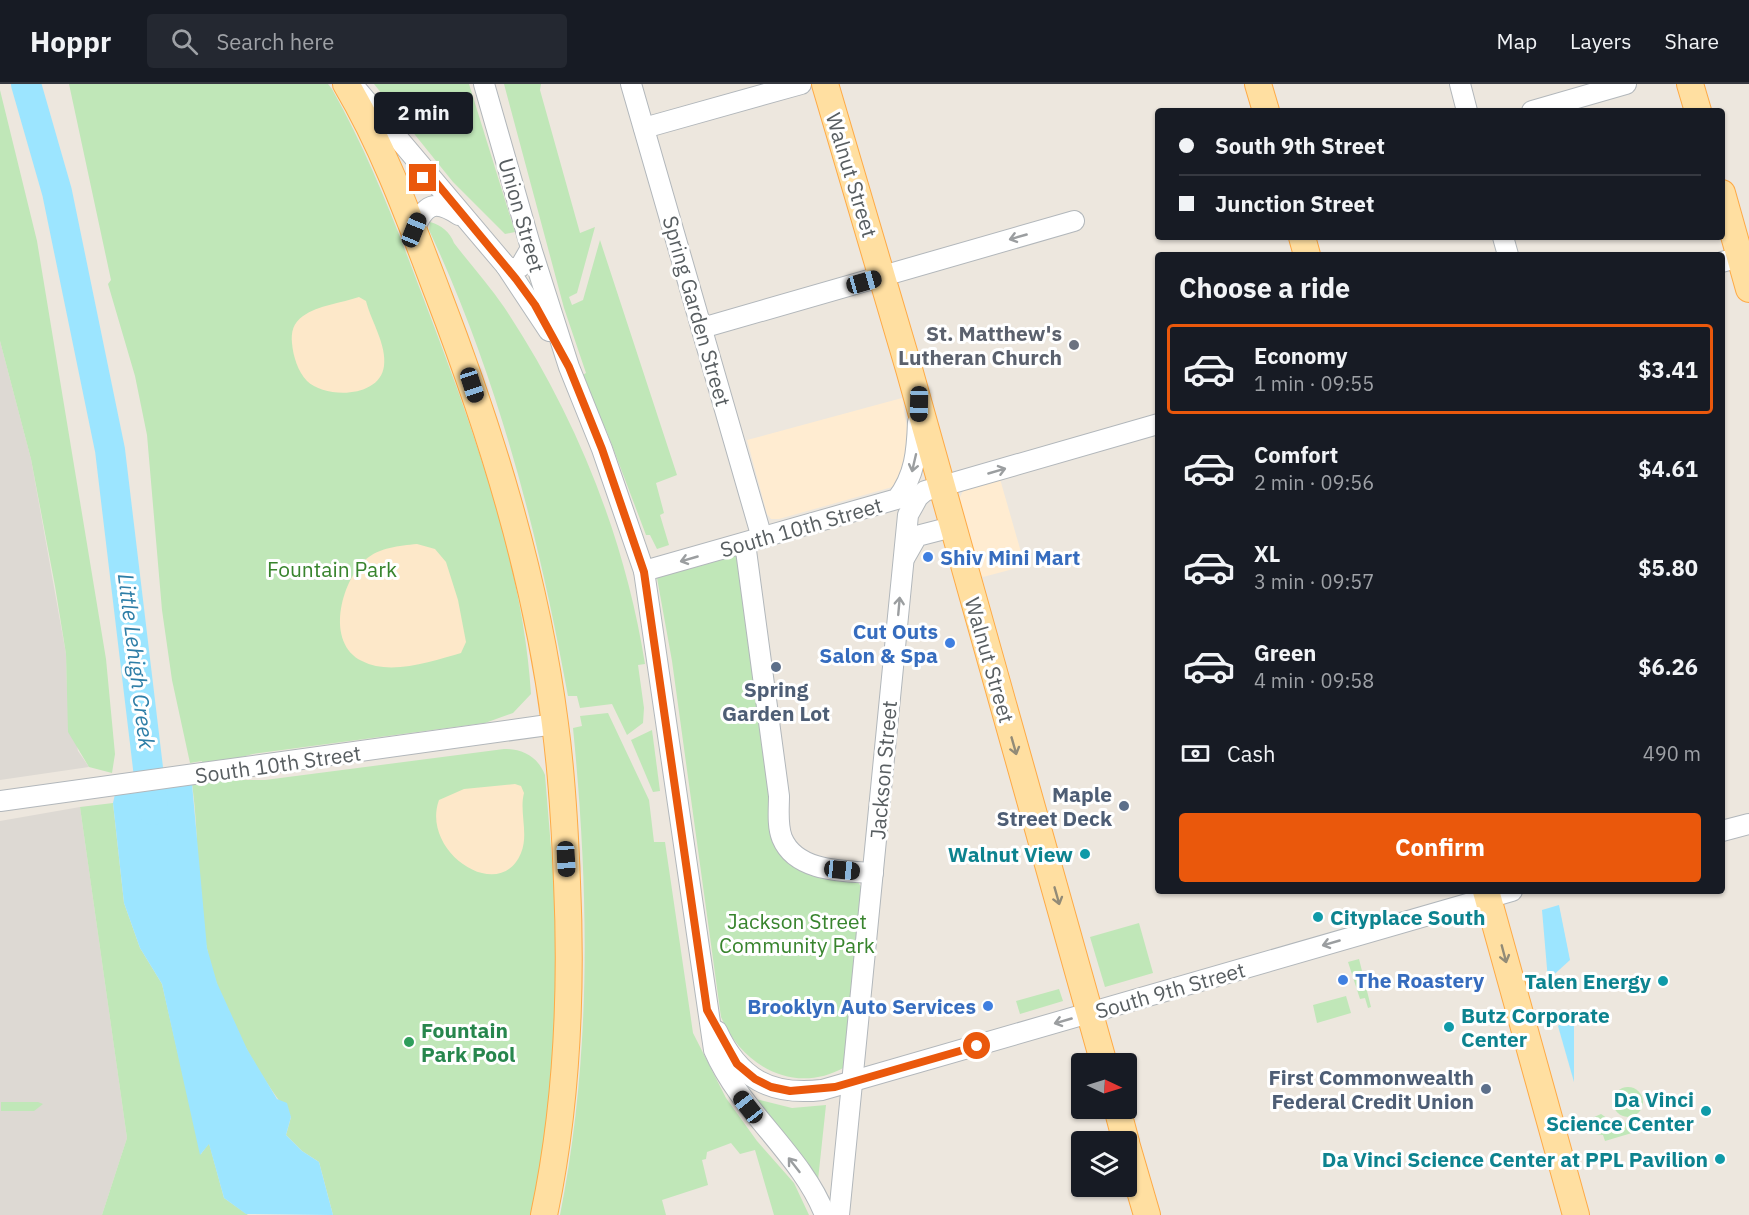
<!DOCTYPE html>
<meta charset="utf-8">
<style>
:root{--surface:#171b24;--page:#242831;--text:#f1f3f6;--muted:#9ea1a6;--line:#363941;--accent:#ea580c}
body{margin:0;font-family:"IBM Plex Sans",sans-serif;background:var(--page);color:var(--text);height:100vh;display:flex;flex-direction:column;font-size:22px;white-space:nowrap}
*{box-sizing:border-box;margin:0}
p{font-size:20px;color:var(--muted)}
.icon{flex:none;width:33px;height:33px;fill:none;stroke:currentColor;stroke-width:2;stroke-linecap:round;stroke-linejoin:round}
.map{position:relative;flex:1;overflow:hidden}
.drawer{position:absolute;left:1155px;top:168px;width:570px;height:642px;display:flex;flex-direction:column;background:var(--surface);border-radius:6px;box-shadow:0 2px 4px #0004}
.drawer>*{flex:none}
.banner{position:absolute;left:1155px;top:24px;width:570px;height:132px;border-radius:6px;box-shadow:0 2px 4px #0004;display:grid;align-content:center;height:132px;padding:0 24px;background:var(--surface)}
.needle{width:39px;rotate:94deg}
.controls{position:absolute;left:1071px;top:969px;display:grid;gap:12px}
.controls a{display:grid;place-items:center;width:66px;height:66px;border-radius:6px;background:var(--surface);box-shadow:0 2px 4px #0004;font-size:30px}
.end{position:absolute;width:27px;height:27px;margin:-14px;border:8px solid #ea580c;background:#fff;box-shadow:0 0 0 3px #fff}
.from{border-radius:50%}
.bubble{position:absolute;height:42px;border-radius:6px;background:var(--surface);box-shadow:0 2px 4px #0004;font-size:20px;font-weight:700;line-height:42px;text-align:center}
.car{position:absolute;width:18px;height:36px;margin:-18px -9px;border-radius:8px;box-shadow:0 0 4px 2px #0007;background:linear-gradient(#222 24%,#8ab4d8 0 40%,#222 0 76%,#8ab4d8 0 86%,#222 0)}
.banner b{display:flex;align-items:center;gap:21px;height:57px;font-size:22px}
.banner b+b{border-top:2px solid var(--line)}
.banner i{width:15px;height:15px;background:var(--text)}
ul{padding:0;list-style:none}
li{display:flex;align-items:center;gap:18px;height:90px;margin:0 12px 9px;padding:0 12px;border:3px solid transparent;border-radius:6px}
li div{flex:1}
li b{display:block;font-size:22px}
li em{font-style:normal;font-weight:700}
li.current{border-color:var(--accent)}
li>.icon{width:54px;height:54px;stroke-width:1.5}
h2{padding:0 24px;font-size:27px;line-height:72px}
.pay{display:flex;align-items:center;gap:15px;height:66px;padding:0 24px;font-size:22px}
.pay p{margin-inline-start:auto}
.primary-button{display:flex;gap:12px;margin-top:auto;padding:12px 24px}
.primary-button a{flex:1;height:69px;border-radius:6px;background:var(--accent);color:#fff;font-size:24px;font-weight:700;line-height:69px;text-align:center}
header{display:flex;align-items:center;gap:36px;box-sizing:border-box;height:84px;padding:0 30px;background:var(--surface);border-bottom:2px solid var(--line)}
header strong{font-size:28px}
nav{display:flex;gap:33px;margin-inline-start:auto;font-size:21px}
.search{width:420px;height:54px;background:var(--page);display:flex;align-items:center;gap:15px;box-sizing:border-box;padding:0 21px;border-radius:6px;color:var(--muted);font-size:22px}
.map>svg:first-child{display:block}
.commercial{fill:#ffecd1}
.industrial{fill:#ddd9d3}
.green{fill:#c0e7b8}
.sand{fill:#fde8c9}
.water{fill:#9ce5ff}
.lines{fill:none;stroke-linecap:round;stroke-linejoin:round}
.river{stroke:#9ce5ff;stroke-width:30}
.minor-casing{stroke:#b2b7bb;stroke-width:22}
.major-casing{stroke:#feaa46;stroke-width:28}
.minor{stroke:#fff;stroke-width:20}
.major{stroke:#ffdfa1;stroke-width:26}
.oneway{stroke:#9b9ea0}
.oneway2{stroke:#928b77}
.route{stroke:#ea580c;stroke-width:8}
.worship-dot{fill:#6b7280;stroke:#fff;stroke-width:2}
.shop-dot{fill:#3f7fe0;stroke:#fff;stroke-width:2}
.service-dot{fill:#5c6f8a;stroke:#fff;stroke-width:2}
.culture-dot{fill:#0f9aa8;stroke:#fff;stroke-width:2}
.leisure-dot{fill:#2e9e5b;stroke:#fff;stroke-width:2}
.labels{text-anchor:middle;dominant-baseline:central;stroke-width:6;stroke-linejoin:round;paint-order:stroke}
.street-label{font-size:21px;fill:#585e61;stroke:#fff}
.worship-label{font-size:21px;font-weight:bold;fill:#5b616d;stroke:#fff;text-anchor:end}
.shop-label{font-size:21px;font-weight:bold;fill:#366cbe;stroke:#fff;text-anchor:start}
.park-label{font-size:21px;fill:#38842d;stroke:#fff}
.service-label{font-size:21px;font-weight:bold;fill:#4e5e75;stroke:#fff;text-anchor:end}
.culture-label{font-size:21px;font-weight:bold;fill:#0d838f;stroke:#fff;text-anchor:end}
.leisure-label{font-size:21px;font-weight:bold;fill:#27864d;stroke:#fff;text-anchor:start}
.water-label{font-size:22px;font-style:italic;fill:#2e7ea7;stroke:#fff}
</style>
<header>
<strong>Hoppr</strong>
<div class="search"><svg class="icon" aria-label="search" viewBox="0 0 24 24"><circle cx="10" cy="10" r="6"/><path d="M15 15l6 6"/></svg>Search here</div>
<nav><a>Map</a><a>Layers</a><a>Share</a></nav>
</header>
<div class="map">
<svg width="1749" height="1131" viewBox="0 0 1749 1131">
<rect width="100%" height="100%" fill="#ede7de"/>
<g class="commercial">
<polygon points="902,314 908,348 907,381 896,402 779,435 771,435 767,430 747,356"/>
<polygon points="1000,395 1025,482 983,493 978,487 959,415 964,405"/>
</g>
<g class="industrial">
<polygon points="0,257 31,375 66,570 67,606 78,667 89,683 0,696"/>
<polygon points="80,723 127,1054 102,1131 0,1131 0,737"/>
</g>
<g class="green">
<path d="M69 0H328L332 5C371 74 398 147 426 221 472 342 523 480 531 610L513 629 485 639 253 670 203 683 202 677 190 679 172 596 162 526 147 351 135 292 108 200 111 196Z"/>
<polygon points="374,0 469,0 515,148 505,150 453,98"/>
<polygon points="504,0 541,0 540,6 580,149 595,143 577,209 569,213 572,221 583,216 600,156 677,391 656,399 664,429 660,431 669,461 657,465 650,451 646,451 607,348 581,292 586,289 564,224"/>
<polygon points="0,6 37,157 106,575 115,670 112,689 89,683 68,648 66,570 55,502 31,375 0,257"/>
<path d="M430 138C441 141 450 148 454 159 470 180 489 201 504 223 575 330 625 453 645 580L638 581 644 624 643 639 627 651 612 620 580 624 577 612H568C539 453 498 293 429 146Z"/>
<path d="M739 470 777 762 857 797 863 805 845 983C794 1012 742 982 721 933L672 577 657 494Z"/>
<path d="M608 629 649 716 654 758H665L693 949 726 1014 757 1057 794 1099 809 1131H774L755 1066 740 1070 731 1059 707 1068 706 1075 702 1076 708 1101 662 1116 666 1131H560C592 970 589 807 573 644L582 642 580 632Z"/>
<polygon points="652,646 660,707 653,708 631,656"/>
<path d="M504 665C523 665 538 673 545 691L559 861 555 970 543 1067 532 1131H333L319 1078 302 1067 286 1051 291 1033C255 985 220 925 207 865 195 811 200 754 192 700L220 696H265Z"/>
<polygon points="113,719 124,819 140,864 162,900 201,1070 209,1059 224,1114 248,1131 102,1131 127,1054 80,723"/>
<polygon points="1139,839 1153,889 1105,903 1090,853"/>
<polygon points="1359,875 1371,923 1368,924 1365,914 1360,915 1348,878"/>
<polygon points="1059,905 1063,917 1020,930 1016,917"/>
<polygon points="1346,912 1351,929 1317,939 1313,921"/>
<circle cx="1628" cy="1018" r="15"/>
<polygon points="756,1015 792,1024 826,1021 818,1096"/>
<polygon points="1,1018 38,1018 43,1020 34,1027 1,1027"/>
<polygon points="1601,1030 1611,1037 1616,1036 1629,1040 1649,1034 1652,1043 1605,1057 1603,1051 1595,1050 1590,1041 1592,1034"/>
</g>
<g class="sand">
<path d="M359 213 366 217C371 237 387 261 384 282 380 314 326 315 307 297 298 288 293 272 292 259 291 248 293 239 303 232 318 221 342 219 359 213Z"/>
<path d="M417 460 435 465 446 478 458 516 466 558 461 569C433 577 390 592 362 577 325 559 341 498 365 476 380 463 399 462 417 460Z"/>
<path d="M515 700 521 702 524 709C519 728 529 750 521 769 500 821 420 768 439 716L464 705Z"/>
</g>
<g class="water">
<polygon points="192,700 207,864 217,899 247,965 277,1015 287,1019 291,1033 286,1051 302,1067 319,1078 333,1131 246,1130 224,1114 209,1060 200,1071 162,900 140,864 124,819 113,719 115,710"/>
<polygon points="1559,821 1570,876 1548,896 1542,826"/>
<polygon points="1574,928 1574,998 1558,942"/>
</g>
<g class="lines">
<polyline class="river" points="26,0 57,108 110,366 153,726"/>
<g class="minor-casing">
<g id="minor">
<path d="M484 0 531 164 569 283 602 365 644 487 714 966C741 1028 802 1071 825 1131"/>
<polyline points="631,0 762,454"/>
<polyline points="1460,0 1467,27"/>
<polyline points="358,7 506,182 513,185 520,183 531,164"/>
<polyline points="1532,27 1626,0"/>
<polyline points="644,44 801,0"/>
<path d="M414 146C425 120 434 115 459 131"/>
<polyline points="1503,153 1508,171"/>
<polyline points="1722,178 1749,170"/>
<polyline points="506,182 549,247"/>
<polyline points="702,244 1074,137"/>
<path d="M745 459 779 712C779 725 777 741 782 754 796 788 843 787 873 789"/>
<polyline points="905,473 917,452 952,443"/>
<path d="M644 487 897 415C915 392 917 367 918 338"/>
<polyline points="0,717 555,640"/>
<polyline points="1722,747 1749,740"/>
<path d="M717 947C739 995 771 1012 822 1006L1512 807"/>
<polyline points="839,1131 908,431 918,413 925,407 1158,340"/>
</g>
</g>
<g class="major-casing">
<g id="major">
<path d="M346 0C385 66 411 139 438 210 491 348 536 492 555 640 562 692 565 745 567 798 572 909 567 1022 544 1131"/>
<polyline points="825,0 909,285 1104,980"/>
<polyline points="1258,0 1266,27"/>
<polyline points="1690,0 1698,27"/>
<polyline points="1722,109 1749,205"/>
<polyline points="1302,153 1307,171"/>
<polyline points="1486,807 1576,1131"/>
<polyline points="1117,1024 1126,1058"/>
<polyline points="1126,1059 1147,1131"/>
</g>
</g>
<use href="#minor" class="minor"/>
<use href="#major" class="major"/>
</g>
<defs><path id="oneway-shaft" d="M-6 0H5M1.5-3L5.5 0L1.5 3" fill="none" stroke-width="1.6" stroke-linecap="round" stroke-linejoin="round" transform="scale(1.5)"/></defs>
<g class="oneway">
<use href="#oneway-shaft" transform="translate(1018 153) rotate(164)"/>
<use href="#oneway-shaft" transform="translate(914 379) rotate(103)"/>
<use href="#oneway-shaft" transform="translate(997 387) rotate(-16)"/>
<use href="#oneway-shaft" transform="translate(689 475) rotate(164)"/>
<use href="#oneway-shaft" transform="translate(899 522) rotate(-85)"/>
<use href="#oneway-shaft" transform="translate(1331 859) rotate(164)"/>
<use href="#oneway-shaft" transform="translate(1063 937) rotate(164)"/>
<use href="#oneway-shaft" transform="translate(794 1081) rotate(-128)"/>
</g>
<g class="oneway2">
<use href="#oneway-shaft" transform="translate(1014 662) rotate(74)"/>
<use href="#oneway-shaft" transform="translate(1057 812) rotate(74)"/>
<use href="#oneway-shaft" transform="translate(1504 870) rotate(75)"/>
</g>
<g class="lines">
<polyline class="route" points="423,94 434,96 516,195 535,221 569,283 602,365 644,488 707,926 737,980 755,995 771,1003 790,1007 835,1003 977,962"/>
</g>
<circle class="worship-dot" cx="1074" cy="261" r="6"/>
<g class="shop-dot">
<circle cx="928" cy="473" r="6"/>
<circle cx="950" cy="559" r="6"/>
<circle cx="1343" cy="896" r="6"/>
<circle cx="988" cy="922" r="6"/>
</g>
<g class="service-dot">
<circle cx="776" cy="583" r="6"/>
<circle cx="1124" cy="722" r="6"/>
<circle cx="1486" cy="1005" r="6"/>
</g>
<g class="culture-dot">
<circle cx="1085" cy="770" r="6"/>
<circle cx="1318" cy="833" r="6"/>
<circle cx="1663" cy="897" r="6"/>
<circle cx="1449" cy="943" r="6"/>
<circle cx="1706" cy="1027" r="6"/>
<circle cx="1720" cy="1075" r="6"/>
</g>
<circle class="leisure-dot" cx="409" cy="958" r="6"/>
<g class="labels">
<g class="street-label">
<text transform="translate(852 91) rotate(73)">Walnut Street</text>
<text transform="translate(522 131) rotate(74)">Union Street</text>
<text transform="translate(697 227) rotate(74)">Spring Garden Street</text>
<text transform="translate(801 443) rotate(-16)">South 10th Street</text>
<text transform="translate(990 576) rotate(74)">Walnut Street</text>
<text transform="translate(278 680) rotate(-8)">South 10th Street</text>
<text transform="translate(883 686) rotate(-85)">Jackson Street</text>
<text transform="translate(1170 906) rotate(-16)">South 9th Street</text>
</g>
<g class="worship-label">
<text x="1062" y="249">St. Matthew's<tspan x="1062" dy="24">Lutheran Church</tspan></text>
</g>
<g class="shop-label">
<text x="940" y="473">Shiv Mini Mart</text>
<text x="938" y="547" text-anchor="end">Cut Outs<tspan x="938" dy="24">Salon &amp; Spa</tspan></text>
<text x="1355" y="896">The Roastery</text>
<text x="976" y="922" text-anchor="end">Brooklyn Auto Services</text>
</g>
<g class="park-label">
<text x="332" y="485">Fountain Park</text>
<text x="797" y="837">Jackson Street<tspan x="797" dy="24">Community Park</tspan></text>
</g>
<g class="service-label">
<text x="776" y="605" text-anchor="middle">Spring<tspan x="776" dy="24">Garden Lot</tspan></text>
<text x="1112" y="710">Maple<tspan x="1112" dy="24">Street Deck</tspan></text>
<text x="1474" y="993">First Commonwealth<tspan x="1474" dy="24">Federal Credit Union</tspan></text>
</g>
<g class="culture-label">
<text x="1073" y="770">Walnut View</text>
<text x="1330" y="833" text-anchor="start">Cityplace South</text>
<text x="1651" y="897">Talen Energy</text>
<text x="1461" y="931" text-anchor="start">Butz Corporate<tspan x="1461" dy="24">Center</tspan></text>
<text x="1694" y="1015">Da Vinci<tspan x="1694" dy="24">Science Center</tspan></text>
<text x="1708" y="1075">Da Vinci Science Center at PPL Pavilion</text>
</g>
<g class="leisure-label">
<text x="421" y="946">Fountain<tspan x="421" dy="24">Park Pool</tspan></text>
</g>
<g class="water-label">
<text transform="translate(137 577) rotate(83)">Little Lehigh Creek</text>
</g>
</g>
</svg>
<div class="controls">
<a><svg class="needle" viewBox="-14 -14 28 28"><path d="M0-13l5 13h-10z" fill="#e53935"/><path d="M0 13l5-13h-10z" fill="#9ea1a6"/></svg></a>
<a><svg class="icon" aria-label="layers" viewBox="0 0 24 24"><path d="M12 4l9 5-9 5-9-5zM3 14l9 5 9-5"/></svg></a>
</div>
<i class="end from" style="left:977px;top:962px"></i>
<i class="end" style="left:423px;top:94px"></i>
<div class="bubble" style="left:374px;top:8px;width:99px">2 min</div>
<i class="car" style="left:414px;top:146px;rotate:22deg"></i>
<i class="car" style="left:864px;top:198px;rotate:74deg"></i>
<i class="car" style="left:472px;top:301px;rotate:162deg"></i>
<i class="car" style="left:919px;top:320px;rotate:181deg"></i>
<i class="car" style="left:566px;top:775px;rotate:177deg"></i>
<i class="car" style="left:842px;top:786px;rotate:96deg"></i>
<i class="car" style="left:748px;top:1023px;rotate:322deg"></i>
<div class="banner">
<b><i class="from"></i>South 9th Street</b>
<b><i></i>Junction Street</b>
</div>
<section class="drawer">
<h2>Choose a ride</h2>
<ul>
<li class="current"><svg class="icon" aria-label="car" viewBox="0 0 24 24"><path d="M5 17H2v-5l4-1 3-4h7l3 4 3 1v5h-3M9 17h6M6 11h13"/><circle cx="7" cy="17" r="2"/><circle cx="17" cy="17" r="2"/></svg><div><b>Economy</b><p>1 min · 09:55</p></div><em>$3.41</em></li>
<li><svg class="icon" aria-label="car" viewBox="0 0 24 24"><path d="M5 17H2v-5l4-1 3-4h7l3 4 3 1v5h-3M9 17h6M6 11h13"/><circle cx="7" cy="17" r="2"/><circle cx="17" cy="17" r="2"/></svg><div><b>Comfort</b><p>2 min · 09:56</p></div><em>$4.61</em></li>
<li><svg class="icon" aria-label="car" viewBox="0 0 24 24"><path d="M5 17H2v-5l4-1 3-4h7l3 4 3 1v5h-3M9 17h6M6 11h13"/><circle cx="7" cy="17" r="2"/><circle cx="17" cy="17" r="2"/></svg><div><b>XL</b><p>3 min · 09:57</p></div><em>$5.80</em></li>
<li><svg class="icon" aria-label="car" viewBox="0 0 24 24"><path d="M5 17H2v-5l4-1 3-4h7l3 4 3 1v5h-3M9 17h6M6 11h13"/><circle cx="7" cy="17" r="2"/><circle cx="17" cy="17" r="2"/></svg><div><b>Green</b><p>4 min · 09:58</p></div><em>$6.26</em></li>
</ul>
<div class="pay"><svg class="icon" aria-label="cash" viewBox="0 0 24 24"><path d="M3 7h18v10H3z"/><circle cx="12" cy="12" r="2"/></svg>Cash<p>490 m</p></div>
<div class="primary-button"><a>Confirm</a></div>
</section>
</div>
